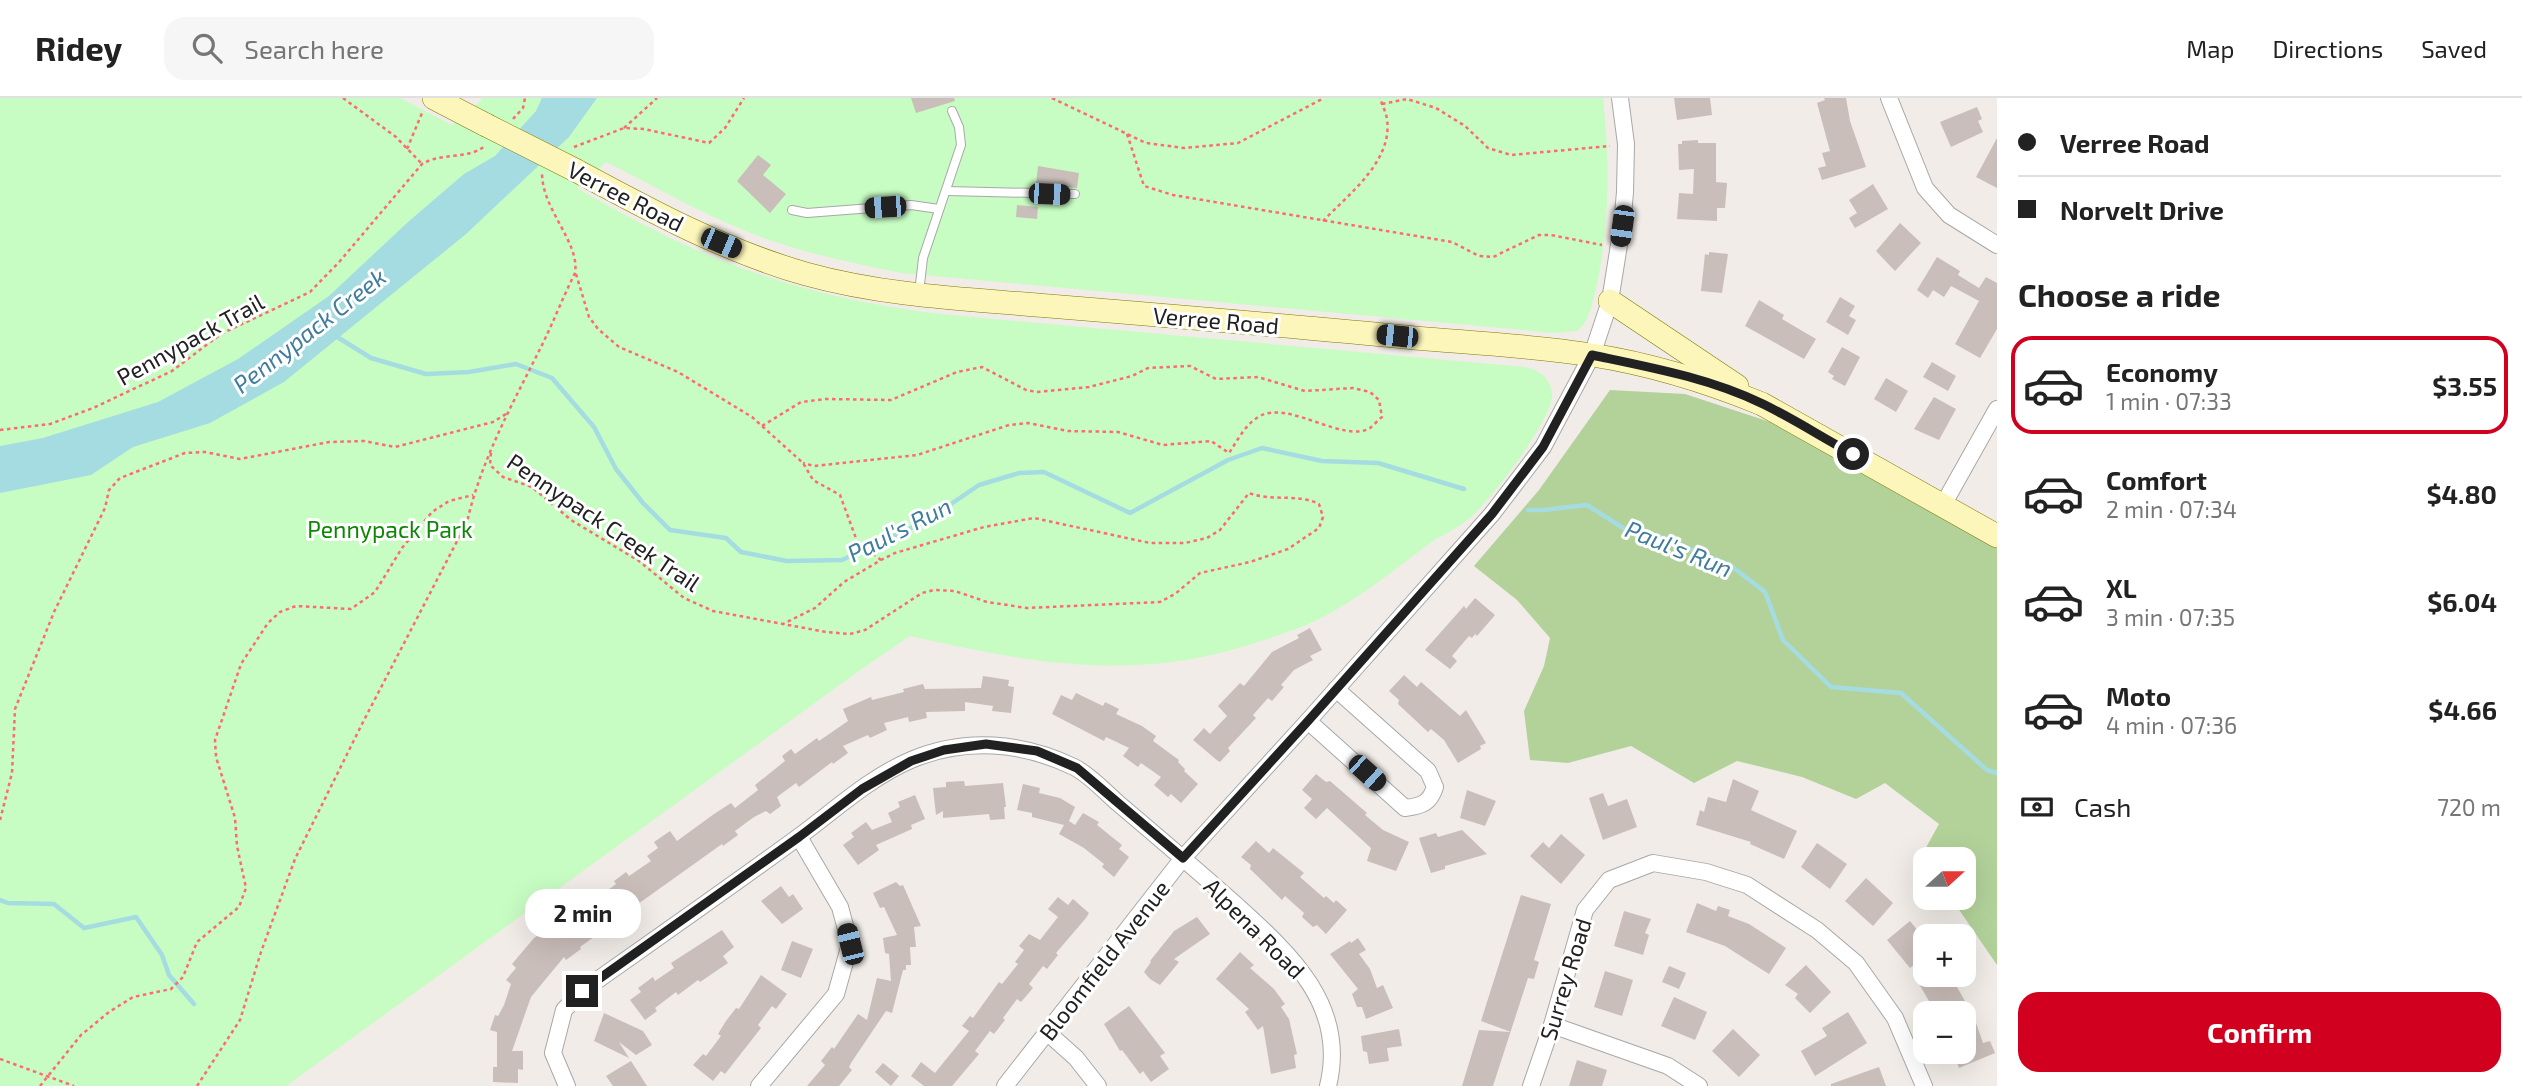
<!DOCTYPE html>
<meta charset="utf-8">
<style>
:root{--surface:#fff;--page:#f6f6f6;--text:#222;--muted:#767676;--line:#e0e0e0;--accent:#d1001f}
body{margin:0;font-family:"Exo 2",sans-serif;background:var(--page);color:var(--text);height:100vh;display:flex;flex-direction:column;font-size:26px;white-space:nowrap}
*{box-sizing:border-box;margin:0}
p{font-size:23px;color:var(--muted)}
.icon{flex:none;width:38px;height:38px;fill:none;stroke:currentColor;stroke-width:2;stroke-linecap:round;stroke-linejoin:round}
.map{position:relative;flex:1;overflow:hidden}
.drawer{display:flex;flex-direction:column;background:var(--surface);width:525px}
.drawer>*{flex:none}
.hud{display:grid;align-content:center;height:154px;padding:0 21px;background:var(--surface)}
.needle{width:46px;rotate:69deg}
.tools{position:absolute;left:1913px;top:749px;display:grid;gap:14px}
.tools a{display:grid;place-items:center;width:63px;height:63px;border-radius:14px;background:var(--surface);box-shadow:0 7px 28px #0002;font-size:35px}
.end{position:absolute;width:32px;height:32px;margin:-16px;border:9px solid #212121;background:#fff;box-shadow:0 0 0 4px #fff}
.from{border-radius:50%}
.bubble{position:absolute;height:49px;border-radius:21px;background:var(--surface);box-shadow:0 7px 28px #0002;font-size:23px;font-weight:700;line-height:49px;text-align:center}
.car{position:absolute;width:21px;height:42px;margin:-21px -10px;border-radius:9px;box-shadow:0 0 5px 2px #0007;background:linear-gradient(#222 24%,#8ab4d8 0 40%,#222 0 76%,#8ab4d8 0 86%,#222 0)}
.hud b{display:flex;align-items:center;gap:24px;height:66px;font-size:26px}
.hud b+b{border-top:2px solid var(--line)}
.hud i{width:18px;height:18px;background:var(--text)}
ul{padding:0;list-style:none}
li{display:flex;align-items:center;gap:21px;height:98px;margin:0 14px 10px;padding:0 7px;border:4px solid transparent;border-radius:21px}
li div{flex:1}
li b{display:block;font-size:26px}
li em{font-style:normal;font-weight:700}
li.active{border-color:var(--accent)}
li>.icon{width:63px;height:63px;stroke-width:1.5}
h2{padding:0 21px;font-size:32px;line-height:84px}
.pay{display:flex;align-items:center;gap:18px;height:77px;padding:0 21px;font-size:26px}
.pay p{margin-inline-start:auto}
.action{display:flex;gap:14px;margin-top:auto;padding:14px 21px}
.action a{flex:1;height:80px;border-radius:21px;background:var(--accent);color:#fff;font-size:28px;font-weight:700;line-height:80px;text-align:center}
header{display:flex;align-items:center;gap:42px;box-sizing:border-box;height:98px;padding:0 35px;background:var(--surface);border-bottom:2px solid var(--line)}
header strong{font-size:33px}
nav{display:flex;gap:38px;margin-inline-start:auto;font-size:24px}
.search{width:490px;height:63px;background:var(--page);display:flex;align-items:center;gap:18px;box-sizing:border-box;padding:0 24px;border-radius:21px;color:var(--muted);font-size:26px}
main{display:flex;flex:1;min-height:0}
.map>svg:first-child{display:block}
.forest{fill:#b3d29a}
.park{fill:#c7fcc3}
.water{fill:#a5dce1}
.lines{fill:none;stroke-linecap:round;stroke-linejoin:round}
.stream{stroke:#a5dce1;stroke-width:4.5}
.building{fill:#cabeba}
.lane-casing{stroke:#a8a8a8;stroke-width:10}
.street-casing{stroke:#a8a8a8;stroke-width:18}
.secondary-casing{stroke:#7f7a00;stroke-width:24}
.path{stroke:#ff6a71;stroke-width:2.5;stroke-dasharray:3.5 3.5;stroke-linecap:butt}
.lane{stroke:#fff;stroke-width:8}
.street{stroke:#fff;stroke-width:16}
.secondary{stroke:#fdf6ba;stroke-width:23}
.secondary-bridge-casing{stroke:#7f7a00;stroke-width:24;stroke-linecap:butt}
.secondary-bridge{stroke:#fdf6ba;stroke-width:23}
.route{stroke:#212121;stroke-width:9}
.labels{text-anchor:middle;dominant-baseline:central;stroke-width:6;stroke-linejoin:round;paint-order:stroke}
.street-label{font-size:23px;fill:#212121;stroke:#fff}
.park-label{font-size:23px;fill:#0f8706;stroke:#fff}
.water-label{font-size:24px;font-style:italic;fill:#3f7c9d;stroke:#fff}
</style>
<header>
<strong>Ridey</strong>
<div class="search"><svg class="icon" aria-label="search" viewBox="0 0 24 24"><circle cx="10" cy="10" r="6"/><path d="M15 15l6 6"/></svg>Search here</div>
<nav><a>Map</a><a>Directions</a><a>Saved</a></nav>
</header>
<main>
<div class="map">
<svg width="1997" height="988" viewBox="0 0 1997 988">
<rect width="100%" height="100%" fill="#f1ece7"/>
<polygon class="forest" points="1610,292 1685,296 1791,331 1997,449 1997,867 1951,800 1964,800 1964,761 1925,762 1922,757 1939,726 1885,685 1856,701 1802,679 1737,663 1694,685 1631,648 1568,665 1530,662 1524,613 1544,568 1550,540 1517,502 1474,468 1539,392"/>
<path class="park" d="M0 0H400L452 27 482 2 480 0H1603C1610 66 1610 130 1595 195 1591 209 1589 224 1577 233L1555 235 902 175C847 164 793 153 741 131 694 112 651 86 606 64L577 90C627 119 681 148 736 168 805 194 877 209 950 217L1525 269C1539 272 1552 281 1552 297 1552 323 1487 407 1466 423 1455 432 1441 437 1430 445 1398 469 1369 493 1334 513 1305 530 1268 541 1235 551 1124 583 1020 563 910 538L863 570 286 988H0Z"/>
<polygon class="water" points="542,0 597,0 569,39 466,136 284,284 210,325 133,349 91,377 0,395 0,348 43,340 158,304 238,261 329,198 408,124 464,76 495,58 536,13"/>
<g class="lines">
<g class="stream">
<polyline points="334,237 371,260 426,276 469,274 516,266 552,280 594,329 616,371 643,405 670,432 726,440 741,454 787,463 842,462 926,423 979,387 1019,375 1044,374 1130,415 1228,362 1262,350 1322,363 1378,365 1464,391"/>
<polyline points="1528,412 1543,412 1587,407 1628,433 1664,440 1730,467 1765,494 1783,542 1831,589 1901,595 1987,672 1997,675"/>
<polyline points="0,802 8,805 54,806 84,830 136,819 162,857 169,877 194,906"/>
</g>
</g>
<g class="building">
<polygon points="911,0 954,0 955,3 916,15"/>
<polygon points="1674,0 1710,0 1712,17 1677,22"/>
<polygon points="1824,0 1846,0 1850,23 1866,69 1822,82 1818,70 1826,68 1822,55 1830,53 1817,5 1825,2"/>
<polygon points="1977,9 1982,21 1978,23 1983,34 1951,49 1940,24"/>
<polygon points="1997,40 1997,90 1976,79"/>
<polygon points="1698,42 1698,45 1716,45 1716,84 1727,85 1725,110 1717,110 1717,123 1677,121 1679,95 1693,96 1694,71 1679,72 1678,46 1682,46 1682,43"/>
<polygon points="758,57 771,67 763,77 786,96 770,115 737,83"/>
<polygon points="1038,68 1079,75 1077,90 1036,86"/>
<polygon points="1873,86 1888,111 1855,130 1849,120 1857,115 1849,102"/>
<polygon points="1017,107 1038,109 1037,121 1016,119"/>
<polygon points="1900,125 1921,145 1895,173 1876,153"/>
<polygon points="1709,154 1728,156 1722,195 1701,193 1705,156 1709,157"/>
<polygon points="1937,159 1960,173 1958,177 1979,190 1986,179 1997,185 1997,231 1980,260 1955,246 1979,203 1951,188 1944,199 1933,192 1928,200 1917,192"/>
<polygon points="1840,199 1855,208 1849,218 1856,222 1848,237 1826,224"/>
<polygon points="1759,202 1784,217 1782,221 1816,241 1804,261 1745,228"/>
<polygon points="1842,249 1860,259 1845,288 1832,281 1834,278 1828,274"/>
<polygon points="1932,264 1956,278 1948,293 1923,279"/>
<polygon points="1886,280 1908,293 1896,314 1874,301"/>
<polygon points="1934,299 1956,311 1939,342 1914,331"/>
<polygon points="1475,500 1495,517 1477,538 1475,536 1472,540 1469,538 1452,558 1457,563 1450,571 1425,552 1464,508 1466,511"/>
<polygon points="1310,530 1322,552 1310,558 1313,562 1294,572 1281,587 1284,589 1272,603 1268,600 1253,617 1256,620 1228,650 1230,653 1220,664 1218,663 1193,642 1204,630 1210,636 1227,618 1218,608 1240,585 1244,588 1272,554 1299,540 1297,537"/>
<polygon points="1404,577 1417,589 1421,584 1460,618 1466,612 1486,645 1480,648 1481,651 1458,665 1444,642 1431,631 1428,634 1398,606 1399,602 1389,593"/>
<polygon points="983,578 1009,582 1008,588 1014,589 1011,615 992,613 993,608 965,604 965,613 926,614 927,620 909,624 908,619 884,625 887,632 870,640 868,637 843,648 848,655 833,666 832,664 799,689 796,685 777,699 781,708 770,716 766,713 754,719 735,733 738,737 723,748 722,746 631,811 629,808 609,823 612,826 580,849 581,851 566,862 564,859 531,899 512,953 523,953 523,972 518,971 518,985 493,984 493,969 497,969 497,934 490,932 495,917 498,918 504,907 511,886 506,882 516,870 512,866 534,840 559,822 566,830 586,816 581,809 591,801 593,803 616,786 614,783 626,774 629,778 651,763 647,758 658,750 654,744 670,733 677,743 714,716 731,705 735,710 758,692 755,687 785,663 782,658 791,651 795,656 817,640 819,643 848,623 843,611 871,599 872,602 904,594 903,591 923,586 925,591 981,590"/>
<polygon points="1076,595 1103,608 1105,604 1119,611 1116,616 1142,628 1156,638 1153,643 1179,662 1178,664 1185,671 1184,673 1198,686 1181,705 1171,696 1168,699 1154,687 1161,679 1141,665 1138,669 1123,658 1129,650 1106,639 1104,643 1052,616 1061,597 1072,602"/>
<polygon points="1316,676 1326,684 1330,683 1367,715 1365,717 1383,732 1409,744 1396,773 1367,763 1371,750 1327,710 1316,721 1304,710 1312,701 1302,692"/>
<polygon points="1733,681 1759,693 1751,712 1797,733 1784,761 1750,746 1751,744 1696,727 1700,712 1704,714 1708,699 1726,704"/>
<polygon points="964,683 965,688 1003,685 1006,709 1004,709 1005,721 990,722 989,716 943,720 943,713 936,717 933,690 946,689 946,684"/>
<polygon points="1023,686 1040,690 1039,695 1060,700 1075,709 1069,723 1075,727 1083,715 1099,724 1097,727 1122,747 1119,751 1129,759 1114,779 1102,769 1104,766 1084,750 1059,736 1064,727 1032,719 1032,715 1017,712"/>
<polygon points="1467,692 1496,703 1485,728 1460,720"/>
<polygon points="1603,695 1608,708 1627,701 1637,729 1603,742 1589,700"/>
<polygon points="915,697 925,721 911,727 912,731 876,747 879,752 858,767 843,747 854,739 851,735 866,724 872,732 892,724 888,715 900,709 898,704"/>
<polygon points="1462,732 1487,756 1445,768 1445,771 1431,775 1419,740 1436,735 1438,739"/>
<polygon points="1561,736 1585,757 1561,786 1530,758 1543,744 1549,750"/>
<polygon points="1256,743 1269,755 1273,750 1304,775 1300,779 1324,800 1326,798 1334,805 1336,802 1347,812 1326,836 1317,827 1313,829 1302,819 1304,815 1285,798 1282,802 1250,771 1251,767 1241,759"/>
<polygon points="1817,745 1847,766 1830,791 1801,769"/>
<polygon points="1866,780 1893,805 1873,828 1845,803"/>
<polygon points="896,784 900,788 903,787 921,828 914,829 916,849 910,849 911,867 906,867 906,872 903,872 892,915 886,913 851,965 849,969 852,972 839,988 807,988 825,967 821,963 832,949 834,951 858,916 867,922 877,880 891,883 889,856 885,855 883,840 897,837 884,809 880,810 873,795"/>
<polygon points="781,788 789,799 793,796 803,811 782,826 761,803"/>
<polygon points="1521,797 1551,806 1534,862 1539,864 1534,881 1528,880 1493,988 1462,988 1479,932 1511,934 1481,923"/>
<polygon points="1058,799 1068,807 1073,801 1089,815 1086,820 1056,855 1058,857 1047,871 1043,868 1029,886 1033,890 1021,904 1017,901 1003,920 1005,922 994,936 990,933 975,953 979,956 952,988 924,988 911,978 921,964 935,975 969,933 962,928 970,918 973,920 999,884 1002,886 1018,866 1015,864 1024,852 1019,848 1029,836 1040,842 1058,819 1048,811"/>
<polygon points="1697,805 1716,813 1718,808 1730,812 1728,818 1749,826 1786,850 1769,876 1725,848 1686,834"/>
<polygon points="1624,813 1651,821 1645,835 1649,837 1643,857 1614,848"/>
<polygon points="1197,819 1210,836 1174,861 1179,864 1160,887 1150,881 1144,874 1151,864 1150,863 1174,833"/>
<polygon points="1910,823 1925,842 1925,858 1910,870 1887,842"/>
<polygon points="722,832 734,849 723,858 728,865 700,884 698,882 678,897 676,894 655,910 657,913 645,922 630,902 641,894 638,890 653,879 655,883 674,870 671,865"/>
<polygon points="1358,840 1366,852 1359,856 1370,871 1377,890 1383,887 1393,910 1366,921 1362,909 1357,909 1352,896 1358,891 1330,856 1350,843 1351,845"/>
<polygon points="792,843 813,851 801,880 781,872"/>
<polygon points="1240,854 1254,867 1250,870 1274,891 1285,906 1281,909 1289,921 1297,956 1294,957 1296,970 1271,976 1263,928 1258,932 1245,914 1249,911 1216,881"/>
<polygon points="1806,867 1831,894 1810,915 1795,900 1798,896 1785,887"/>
<polygon points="1669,868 1686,875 1679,891 1662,884"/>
<polygon points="1605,873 1633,882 1622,918 1594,909"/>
<polygon points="761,877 787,896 776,911 772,908 758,927 761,930 725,976 721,973 713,983 693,967 703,956 706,958 721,938 718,936 726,923 736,910 739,911"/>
<polygon points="1937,877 1950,877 1965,903 1944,915 1936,915 1919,886"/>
<polygon points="1674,899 1707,914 1695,942 1661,928"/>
<polygon points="1129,908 1165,955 1160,958 1169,971 1151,984 1143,973 1140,976 1122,952 1120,953 1104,926"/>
<polygon points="1848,914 1867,945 1815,978 1801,953 1827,938 1822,930"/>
<polygon points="604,915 643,933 652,947 636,957 619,944 629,960 594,943"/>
<polygon points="1976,925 1983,945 1990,943 1995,955 1959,970 1953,954 1964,954 1964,929"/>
<polygon points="1399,931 1402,948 1387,950 1389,963 1369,966 1367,954 1363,953 1361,938"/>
<polygon points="1733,931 1760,957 1739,979 1712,953"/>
<polygon points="1577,962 1607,972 1602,988 1569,988"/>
<polygon points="631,963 647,988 613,988 606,978"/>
<polygon points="883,965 899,978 891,988 875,974"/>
<polygon points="1879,969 1886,988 1831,988 1831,986"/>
</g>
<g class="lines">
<g class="lane-casing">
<g id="lane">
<polyline points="947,93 1075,96"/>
<polyline points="792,112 807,115 911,107 939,111"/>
<polyline points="919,195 923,160 961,47 959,29 952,13"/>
</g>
</g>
<g class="street-casing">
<g id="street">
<polyline points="1889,0 1925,90 1949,117 1997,147"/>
<polyline points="1943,407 1997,311"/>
<path d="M1308 623 1405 710C1422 708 1430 705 1435 689L1428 673 1336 591"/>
<polyline points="1552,927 1668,968 1699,988"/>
<polyline points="1048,935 1076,960 1098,988"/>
<path d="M567 988 553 955 564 912 582 893C654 842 726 792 797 740 834 713 869 680 911 662 965 639 1022 644 1074 669 1090 677 1105 694 1119 706 1158 739 1197 772 1235 806 1289 855 1348 907 1328 988"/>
<polyline points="759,988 836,896 850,846 840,809 799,739"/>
<polyline points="1005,988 1183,760 1308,623 1492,416 1543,349 1592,257 1610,203 1622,128 1625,94 1626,46 1620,0"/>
<polyline points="1531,988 1552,927 1585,812 1609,782 1653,765 1706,774 1747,787 1817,832 1856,865 1895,920 1924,988"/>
</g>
</g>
<g class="secondary-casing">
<g id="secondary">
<polyline points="434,0 486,27"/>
<path d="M577 73C651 113 725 153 806 176 885 198 967 201 1049 208 1171 218 1293 228 1415 240 1474 245 1534 248 1592 257 1650 266 1708 284 1762 306L1997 438"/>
<polyline points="1610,203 1737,288"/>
</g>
</g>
<g class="path">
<polyline points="343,0 396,39 422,66"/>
<polyline points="1052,0 1146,45 1184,50 1238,45 1324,0"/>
<polyline points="1382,6 1407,1 1436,10 1465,28 1488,50 1511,57 1610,48"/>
<polyline points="513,21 523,10 525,0"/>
<polyline points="624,30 657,0"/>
<polyline points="1127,36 1144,88 1173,97 1452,144 1479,158 1493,159 1539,137 1551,137 1602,147"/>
<polyline points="574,49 624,30 644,31 709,45 725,30 744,0"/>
<polyline points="407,51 422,15"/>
<path d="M1323 123C1349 96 1393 63 1387 21 1386 14 1382 7 1380 0"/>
<polyline points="576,176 589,219 598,231 619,249 678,274 752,319 803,365 813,382 840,397 857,443 881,462"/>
<path d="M762 328 801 304 826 301 891 302 957 274 982 269 1026 292 1037 294 1089 289 1132 278 1148 270 1190 268 1216 281 1258 279 1305 293 1353 290 1370 294 1379 302 1382 319C1378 322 1374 327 1370 330 1344 346 1289 302 1260 318 1245 326 1238 342 1229 355L1211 343 1163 347 1118 334 1068 333 1028 325 1009 327 917 357 814 368 803 365"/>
<path d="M0 332 50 326 93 310 172 273 221 236 310 194 340 163 422 66C442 54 467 62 485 48"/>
<path d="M491 355 490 367 503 379 532 389 571 422 639 463 684 500 713 513 826 534 850 536 865 532 922 495 934 492 955 493 987 504 1027 510 1160 504 1175 496 1200 475 1250 464 1288 451 1319 430 1323 419 1319 406C1297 395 1272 404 1249 395L1220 432 1207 440 1185 445H1150L1034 420 984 429 895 455 881 462 844 484 815 510 783 526"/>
<polyline points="0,722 12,675 15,611 54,514 105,410 109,392 120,380 185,355 205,354 240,361 329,344 364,343 395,349 493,324 506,316"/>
<polyline points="0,961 74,988"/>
<polyline points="40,988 81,937 109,914 133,899 171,891 183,879 197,844 239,809 246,790 237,748 235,720 216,659 215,642 241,566 268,525 280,514 296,508 351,511 375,494 402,450 432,414 449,403 473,397"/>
<path d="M197 988 240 922 261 854 295 761 362 626 467 424C481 362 513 305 541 249 553 225 563 199 575 175 580 144 542 112 542 75"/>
</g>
<use href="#lane" class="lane"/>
<use href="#street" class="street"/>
<use href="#secondary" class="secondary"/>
<g class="secondary-bridge-casing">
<polyline id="secondary-bridge" points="486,27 577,73"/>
</g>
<use href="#secondary-bridge" class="secondary-bridge"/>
</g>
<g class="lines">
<path class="route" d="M582 893 799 739 862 691 911 663 944 652 986 646 1037 653 1077 670 1183 760 1308 623 1492 416 1543 349 1592 257C1649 269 1710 280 1763 306 1794 321 1823 340 1853 356"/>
</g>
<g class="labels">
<g class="street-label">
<text transform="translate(626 98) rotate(27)">Verree Road</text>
<text transform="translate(1216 222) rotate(5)">Verree Road</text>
<text transform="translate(190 241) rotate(-29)">Pennypack Trail</text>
<text transform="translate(604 424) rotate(34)">Pennypack Creek Trail</text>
<text transform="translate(1255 830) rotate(45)">Alpena Road</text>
<text transform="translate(1104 862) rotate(-52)">Bloomfield Avenue</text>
<text transform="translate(1565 881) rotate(-73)">Surrey Road</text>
</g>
<g class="park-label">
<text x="390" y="431">Pennypack Park</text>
</g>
<g class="water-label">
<text transform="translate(309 232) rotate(-38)">Pennypack Creek</text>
<text transform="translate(899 431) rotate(-27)">Paul's Run</text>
<text transform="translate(1679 450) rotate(22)">Paul's Run</text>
</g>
</g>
</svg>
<div class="tools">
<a><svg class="needle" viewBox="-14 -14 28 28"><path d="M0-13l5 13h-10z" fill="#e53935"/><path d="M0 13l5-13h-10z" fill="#767676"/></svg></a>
<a>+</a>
<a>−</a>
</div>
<i class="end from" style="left:1853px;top:356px"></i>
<i class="end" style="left:582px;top:893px"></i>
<div class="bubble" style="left:525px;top:791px;width:116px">2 min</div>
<i class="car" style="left:1049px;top:96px;rotate:92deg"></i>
<i class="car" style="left:885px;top:109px;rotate:266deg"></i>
<i class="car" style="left:1622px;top:128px;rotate:188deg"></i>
<i class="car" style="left:721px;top:145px;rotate:113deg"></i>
<i class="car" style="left:1397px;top:238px;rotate:276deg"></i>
<i class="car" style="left:1367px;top:675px;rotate:132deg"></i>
<i class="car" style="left:850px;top:846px;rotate:346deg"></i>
</div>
<section class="drawer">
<div class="hud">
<b><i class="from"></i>Verree Road</b>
<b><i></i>Norvelt Drive</b>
</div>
<h2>Choose a ride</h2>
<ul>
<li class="active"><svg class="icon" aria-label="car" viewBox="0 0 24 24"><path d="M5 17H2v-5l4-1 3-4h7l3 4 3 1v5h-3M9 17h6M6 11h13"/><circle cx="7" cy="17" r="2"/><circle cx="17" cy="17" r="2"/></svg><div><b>Economy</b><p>1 min · 07:33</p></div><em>$3.55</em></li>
<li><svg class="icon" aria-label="car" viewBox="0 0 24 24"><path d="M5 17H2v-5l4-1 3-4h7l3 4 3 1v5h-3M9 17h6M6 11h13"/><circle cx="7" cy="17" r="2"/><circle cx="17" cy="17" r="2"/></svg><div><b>Comfort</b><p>2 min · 07:34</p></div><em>$4.80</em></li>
<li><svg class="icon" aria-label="car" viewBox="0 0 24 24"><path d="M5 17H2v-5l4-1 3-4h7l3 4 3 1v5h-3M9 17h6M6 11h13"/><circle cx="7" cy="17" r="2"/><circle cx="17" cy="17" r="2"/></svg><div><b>XL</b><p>3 min · 07:35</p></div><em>$6.04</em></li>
<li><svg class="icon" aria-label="car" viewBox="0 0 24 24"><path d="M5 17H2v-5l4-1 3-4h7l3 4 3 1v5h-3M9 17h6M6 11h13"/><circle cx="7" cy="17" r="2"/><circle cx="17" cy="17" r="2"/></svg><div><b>Moto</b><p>4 min · 07:36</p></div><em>$4.66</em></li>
</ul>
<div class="pay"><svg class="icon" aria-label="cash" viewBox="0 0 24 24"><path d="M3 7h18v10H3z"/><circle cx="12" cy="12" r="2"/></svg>Cash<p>720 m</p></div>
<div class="action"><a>Confirm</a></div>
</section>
</main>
